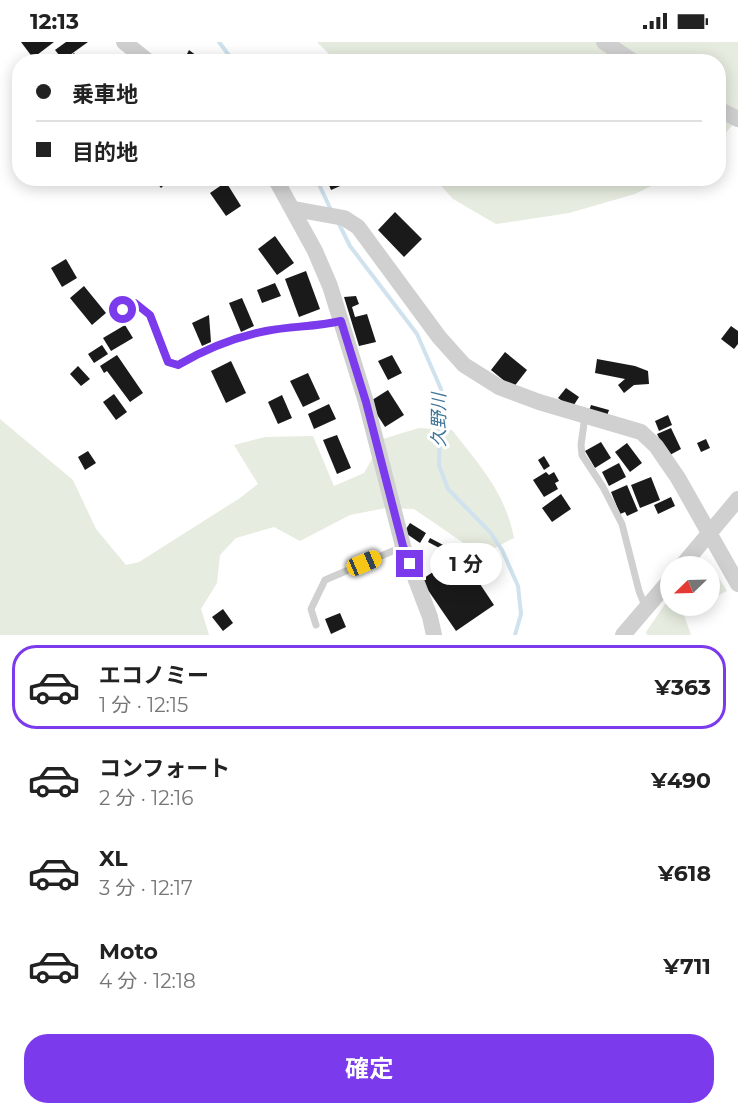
<!DOCTYPE html>
<html lang="ja">
<meta charset="utf-8">
<style>
:root{--surface:#fff;--page:#f2f2f2;--text:#222;--muted:#767676;--line:#e0e0e0;--accent:#7c3aed}
body{margin:0;font-family:Montserrat,"Noto Sans JP",sans-serif;background:var(--page);color:var(--text);height:100vh;display:flex;flex-direction:column;font-size:22px;white-space:nowrap}
*{box-sizing:border-box;margin:0}
p{font-size:20px;color:var(--muted)}
.icon{flex:none;width:33px;height:33px;fill:none;stroke:currentColor;stroke-width:2;stroke-linecap:round;stroke-linejoin:round}
.map{position:relative;height:593px;overflow:hidden}
.drawer{display:flex;flex-direction:column;background:var(--surface);flex:1}
.drawer>*{flex:none}
.top-card{position:absolute;left:12px;top:12px;width:714px;height:132px;border-radius:24px;box-shadow:0 3px 15px #0003;display:grid;align-content:center;height:132px;padding:0 24px;background:var(--surface)}
.needle{width:39px;rotate:247deg}
.controls{position:absolute;left:660px;top:514px;display:grid;gap:12px}
.controls a{display:grid;place-items:center;width:60px;height:60px;border-radius:50%;background:var(--surface);box-shadow:0 3px 15px #0003;font-size:30px}
.end{position:absolute;width:27px;height:27px;margin:-14px;border:8px solid #7c3aed;background:#fff;box-shadow:0 0 0 3px #fff}
.from{border-radius:50%}
.bubble{position:absolute;height:42px;border-radius:21px;background:var(--surface);box-shadow:0 3px 15px #0003;font-size:20px;font-weight:700;line-height:42px;text-align:center}
.car{position:absolute;width:18px;height:36px;margin:-18px -9px;border-radius:8px;box-shadow:0 0 4px 2px #0007;background:linear-gradient(#f5c518 24%,#345 0 40%,#f5c518 0 76%,#345 0 86%,#f5c518 0)}
.top-card b{display:flex;align-items:center;gap:21px;height:57px;font-size:22px}
.top-card b+b{border-top:2px solid var(--line)}
.top-card i{width:15px;height:15px;background:var(--text)}
ul{padding:10px 0 0;list-style:none}
li{display:flex;align-items:center;gap:18px;height:84px;margin:0 12px 9px;padding:0 12px;border:3px solid transparent;border-radius:24px}
li div{flex:1}
li b{display:block;font-size:22px}
li em{font-style:normal;font-weight:700}
li.selected{border-color:var(--accent)}
li>.icon{width:54px;height:54px;stroke-width:1.5}
.cta{display:flex;gap:12px;margin-top:auto;padding:12px 24px}
.cta a{flex:1;height:69px;border-radius:24px;background:var(--accent);color:#fff;font-size:24px;font-weight:700;line-height:69px;text-align:center}
.status{display:flex;justify-content:space-between;align-items:center;height:42px;padding:0 30px;background:var(--surface);direction:ltr}
.status svg{height:16px;fill:currentColor}
.map>svg:first-child{display:block}
.green{fill:#e6ecdf}
.lines{fill:none;stroke-linecap:round;stroke-linejoin:round}
.stream{stroke:#cfe2ee;stroke-width:4}
.building{fill:#1a1a1a}
.service{stroke:#d0d0d0;stroke-width:7}
.tertiary{stroke:#d0d0d0;stroke-width:16}
.route{stroke:#7c3aed;stroke-width:8}
.labels{text-anchor:middle;dominant-baseline:central;stroke-width:6;stroke-linejoin:round;paint-order:stroke}
.water-label{font-size:18px;font-style:italic;fill:#3f7597;stroke:#fff}
</style>
<div class="status"><b>12:13</b><svg viewBox="0 0 49 12"><path d="M0 12V9h3v3zM5 12V6h3v6zM10 12V3h3v9zM15 12V0h3v12zM26 1h20v11H26zM47 4h2v5h-2z"/></svg></div>
<div class="map">
<svg width="738" height="593" viewBox="0 0 738 593">
<rect width="100%" height="100%" fill="#fff"/>
<g class="green">
<polygon points="317,0 738,0 738,77 719,98 718,20 337,20"/>
<polygon points="435,137 665,137 635,152 569,171 496,182 453,157"/>
<path d="M0 377 73 438 96 487 126 523 139 520 240 456 258 442 234 403 265 395 313 394 334 444 364 431 383 397 419 386 452 388C479 422 506 452 514 496L481 513 414 467 386 466 350 473 300 499 274 485 236 496 220 513 217 541 201 567 209 593H0Z"/>
<polygon points="711,523 727,549 715,555 710,548 710,525 702,525"/>
<polygon points="670,555 670,564 681,564 691,593 647,593 646,590"/>
</g>
<g class="lines">
<g class="stream">
<polyline points="219,0 234,20"/>
<polyline points="316,136 331,168"/>
<polyline points="338,180 350,204 417,292 441,347 439,423 448,447 490,490 502,508 518,544 521,572 515,593"/>
</g>
</g>
<g class="building">
<polygon points="21,0 54,0 33,16"/>
<polygon points="66,0 88,0 63,18 55,8"/>
<polygon points="189,8 205,20 183,20"/>
<polygon points="74,11 81,20 64,20"/>
<polygon points="153,136 171,136 161,146"/>
<polygon points="331,136 353,136 354,138 331,148 327,138"/>
<polygon points="226,140 241,164 226,174 210,151"/>
<polygon points="395,170 422,197 404,215 378,188"/>
<polygon points="275,194 294,221 277,233 258,207"/>
<polygon points="66,217 77,236 62,245 51,226"/>
<polygon points="306,229 320,267 299,275 285,237"/>
<polygon points="275,241 281,254 262,261 257,248"/>
<polygon points="84,244 106,271 92,283 70,256"/>
<polygon points="356,254 359,262 352,265 355,275 367,272 376,300 359,304 344,255"/>
<polygon points="242,256 254,284 241,290 229,261"/>
<polygon points="209,273 211,300 202,304 192,281"/>
<polygon points="125,283 133,296 111,309 103,296"/>
<polygon points="731,284 738,289 738,302 734,307 721,297"/>
<polygon points="102,303 108,312 94,321 88,312"/>
<polygon points="505,310 527,328 513,346 491,328"/>
<polygon points="117,313 143,351 130,360 107,329 104,331 100,324"/>
<polygon points="392,313 402,331 388,338 378,319"/>
<polygon points="597,317 635,324 648,329 649,342 634,343 624,351 618,343 625,337 595,331"/>
<polygon points="231,319 246,351 226,361 211,329"/>
<polygon points="78,324 90,337 81,344 70,332"/>
<polygon points="308,331 320,357 303,365 290,339"/>
<polygon points="566,346 579,355 572,366 558,356"/>
<polygon points="388,348 404,373 385,385 369,360"/>
<polygon points="114,352 127,370 116,378 103,360"/>
<polygon points="282,353 292,376 278,382 268,360"/>
<polygon points="329,362 336,377 314,387 308,372"/>
<polygon points="591,363 609,368 607,374 589,369"/>
<polygon points="668,373 672,383 659,389 655,379"/>
<polygon points="671,386 681,407 668,414 657,392"/>
<polygon points="337,393 351,426 337,432 323,398"/>
<polygon points="706,397 710,406 701,410 697,401"/>
<polygon points="601,400 611,416 595,426 585,409"/>
<polygon points="627,401 642,421 630,430 615,410"/>
<polygon points="88,409 96,421 85,428 78,415"/>
<polygon points="544,414 550,424 544,428 538,418"/>
<polygon points="619,421 626,435 609,444 602,430"/>
<polygon points="546,430 549,433 554,430 559,439 555,441 558,447 544,455 533,438"/>
<polygon points="651,435 660,458 640,466 631,443"/>
<polygon points="627,443 638,469 627,474 625,470 620,472 611,450"/>
<polygon points="561,452 571,467 552,480 542,466"/>
<polygon points="671,455 675,464 658,472 654,463"/>
<polygon points="410,481 426,491 420,501 404,490"/>
<polygon points="430,496 449,506 447,510 428,500"/>
<polygon points="460,512 494,563 456,589 421,538"/>
<polygon points="223,567 233,581 223,589 212,575"/>
<polygon points="340,571 346,585 331,592 325,577"/>
</g>
<g class="lines">
<g class="service">
<path d="M112 275 135 261 150 273 168 320 179 323C204 307 236 295 266 289 290 283 316 285 340 279"/>
<polyline points="585,374 581,403 582,413 603,445 622,482 639,549 645,564"/>
<polyline points="316,583 311,567 325,538 402,505"/>
</g>
<g class="tertiary">
<polyline points="124,0 149,20"/>
<polyline points="604,0 634,20"/>
<polyline points="718,67 738,77"/>
<polyline points="275,136 315,209 330,244 366,360 403,504 430,575 434,593"/>
<polyline points="294,167 344,176 358,185 439,295 464,323 499,345 539,360 641,390 656,404 678,436 738,542"/>
<polyline points="681,525 738,457"/>
<polyline points="623,593 670,538"/>
</g>
</g>
<g class="lines">
<path class="route" d="M123 268 135 261 150 273 168 320 178 323C204 308 236 295 266 289 291 284 316 285 341 279L366 360 403 504 410 522"/>
</g>
<g class="labels">
<g class="water-label">
<text transform="translate(439 378) rotate(-90)">久野川</text>
</g>
</g>
</svg>
<div class="controls">
<a><svg class="needle" viewBox="-14 -14 28 28"><path d="M0-13l5 13h-10z" fill="#e53935"/><path d="M0 13l5-13h-10z" fill="#767676"/></svg></a>
</div>
<i class="end from" style="left:123px;top:268px"></i>
<i class="end" style="left:410px;top:522px"></i>
<div class="bubble" style="left:430px;top:501px;width:72px">1 分</div>
<i class="car" style="left:364px;top:521px;rotate:67deg"></i>
<div class="top-card">
<b><i class="from"></i>乗車地</b>
<b><i></i>目的地</b>
</div>
</div>
<section class="drawer">
<ul>
<li class="selected"><svg class="icon" aria-label="car" viewBox="0 0 24 24"><path d="M5 17H2v-5l4-1 3-4h7l3 4 3 1v5h-3M9 17h6M6 11h13"/><circle cx="7" cy="17" r="2"/><circle cx="17" cy="17" r="2"/></svg><div><b>エコノミー</b><p>1 分 · 12:15</p></div><em>¥363</em></li>
<li><svg class="icon" aria-label="car" viewBox="0 0 24 24"><path d="M5 17H2v-5l4-1 3-4h7l3 4 3 1v5h-3M9 17h6M6 11h13"/><circle cx="7" cy="17" r="2"/><circle cx="17" cy="17" r="2"/></svg><div><b>コンフォート</b><p>2 分 · 12:16</p></div><em>¥490</em></li>
<li><svg class="icon" aria-label="car" viewBox="0 0 24 24"><path d="M5 17H2v-5l4-1 3-4h7l3 4 3 1v5h-3M9 17h6M6 11h13"/><circle cx="7" cy="17" r="2"/><circle cx="17" cy="17" r="2"/></svg><div><b>XL</b><p>3 分 · 12:17</p></div><em>¥618</em></li>
<li><svg class="icon" aria-label="car" viewBox="0 0 24 24"><path d="M5 17H2v-5l4-1 3-4h7l3 4 3 1v5h-3M9 17h6M6 11h13"/><circle cx="7" cy="17" r="2"/><circle cx="17" cy="17" r="2"/></svg><div><b>Moto</b><p>4 分 · 12:18</p></div><em>¥711</em></li>
</ul>
<div class="cta"><a>確定</a></div>
</section>
